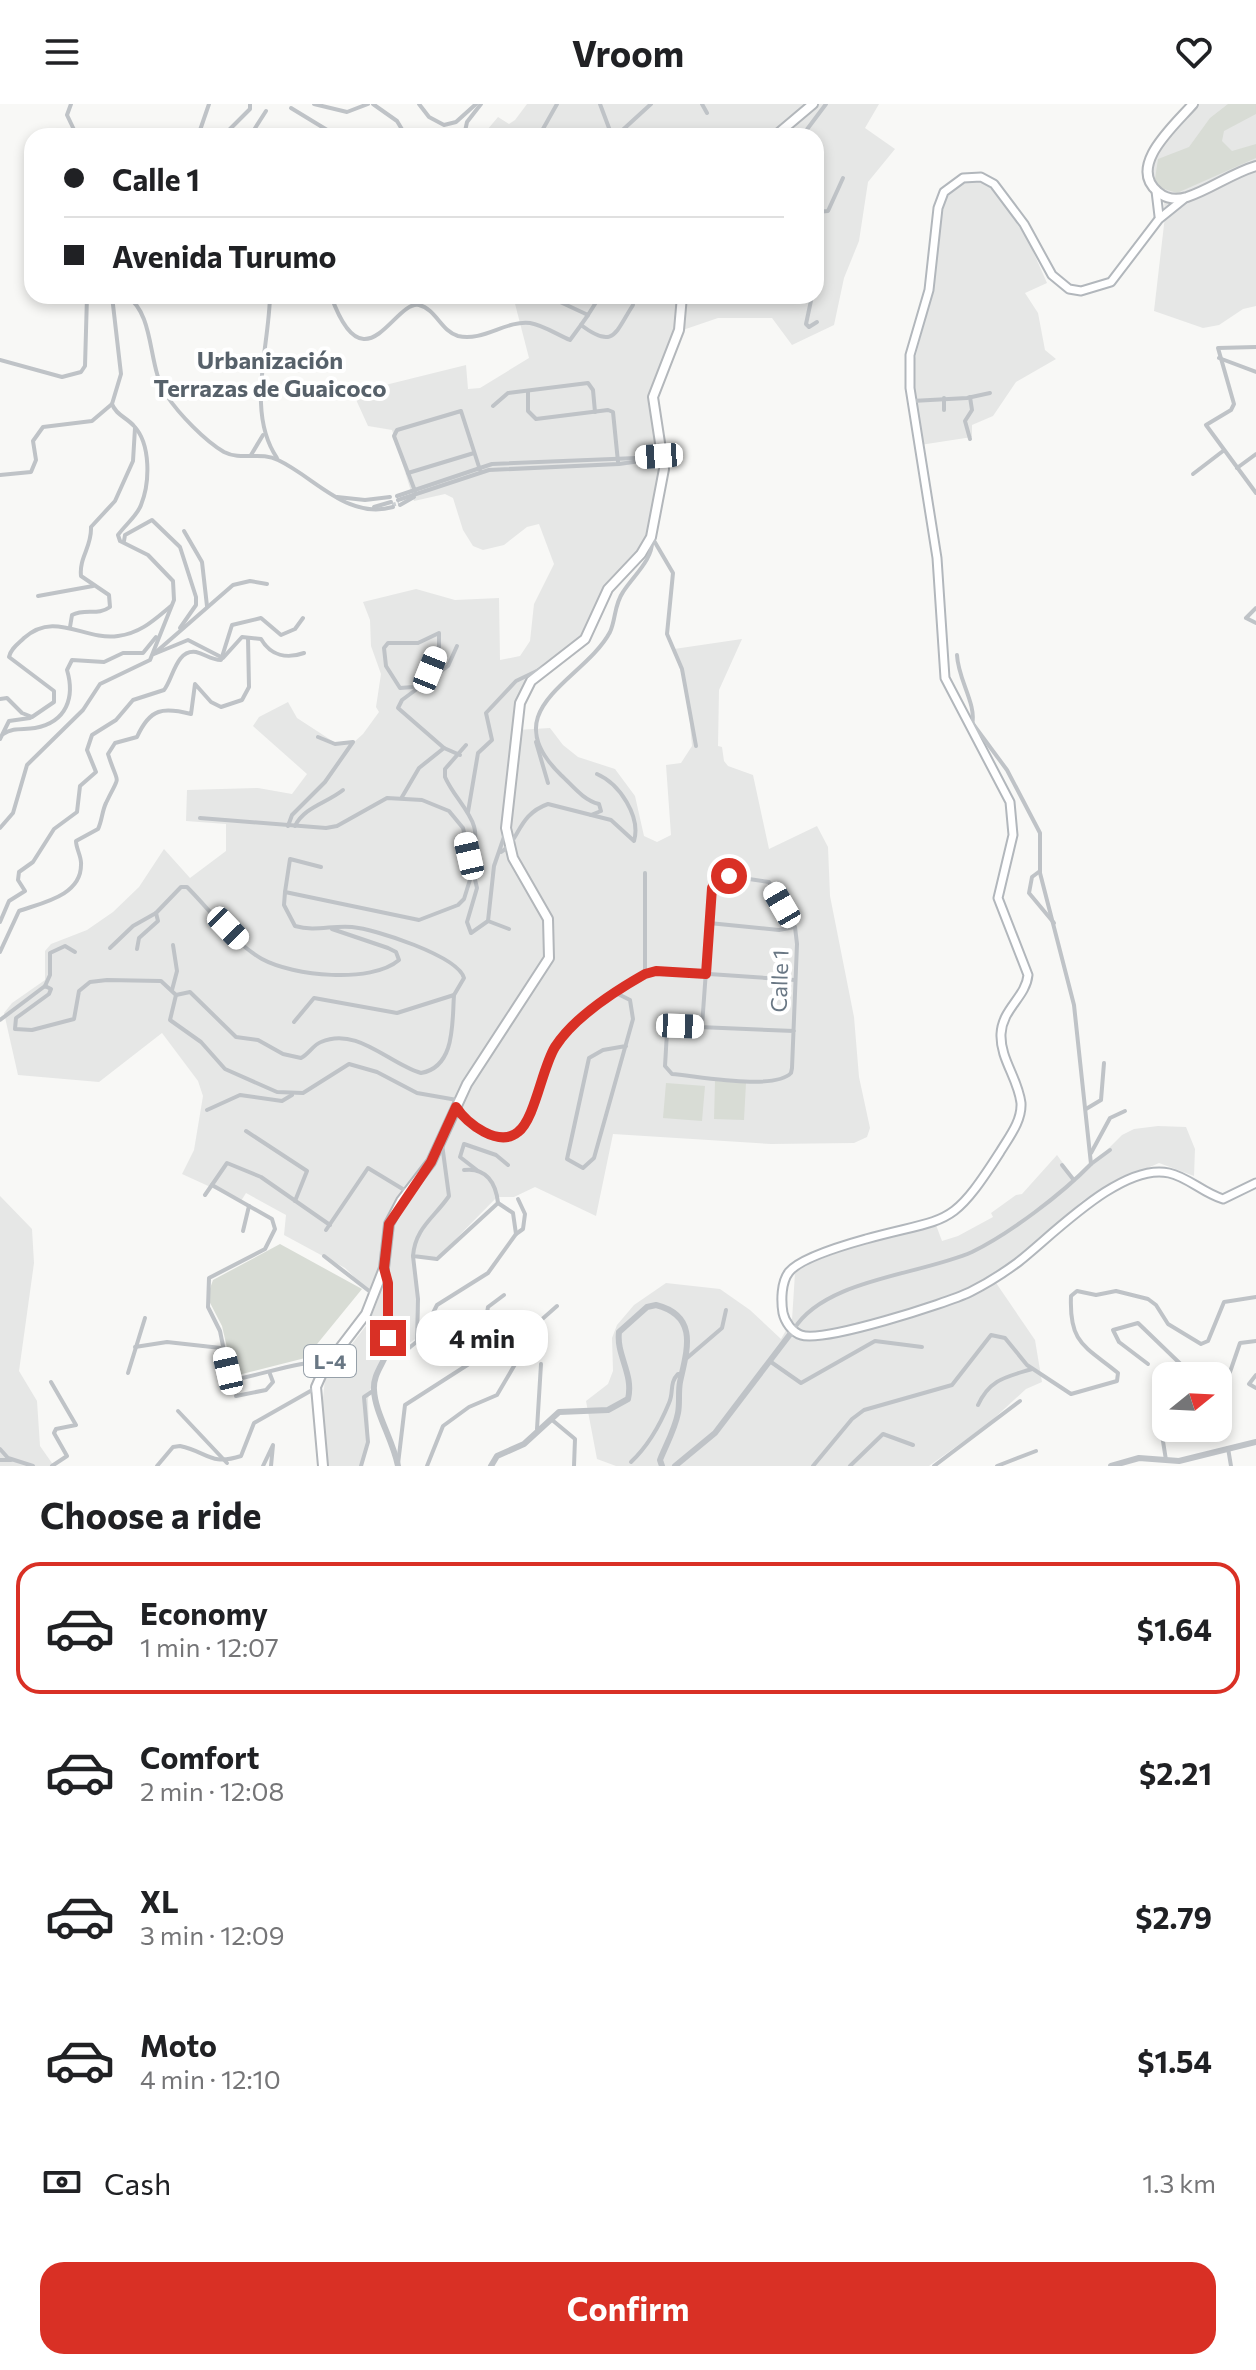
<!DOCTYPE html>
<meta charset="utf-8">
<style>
:root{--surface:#fff;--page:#f2f2f2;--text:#202124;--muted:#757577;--line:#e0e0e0;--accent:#d93025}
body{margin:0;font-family:Commissioner,sans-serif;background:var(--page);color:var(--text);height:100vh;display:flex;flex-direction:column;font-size:30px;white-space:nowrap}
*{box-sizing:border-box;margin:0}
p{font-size:26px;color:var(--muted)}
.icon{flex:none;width:44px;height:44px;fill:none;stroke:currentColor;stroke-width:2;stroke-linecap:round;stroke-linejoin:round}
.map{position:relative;height:1362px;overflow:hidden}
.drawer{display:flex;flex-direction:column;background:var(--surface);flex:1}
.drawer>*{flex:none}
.guide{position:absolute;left:24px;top:24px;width:800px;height:176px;border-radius:24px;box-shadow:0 4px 12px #0003;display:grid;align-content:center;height:176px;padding:0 40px;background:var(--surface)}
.needle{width:52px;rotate:72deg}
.fabs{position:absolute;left:1152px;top:1258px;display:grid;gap:16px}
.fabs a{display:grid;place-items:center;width:80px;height:80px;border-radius:16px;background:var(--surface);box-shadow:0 4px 12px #0003;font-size:40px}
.end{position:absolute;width:36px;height:36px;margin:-18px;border:10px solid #d93025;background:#fff;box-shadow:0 0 0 4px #fff}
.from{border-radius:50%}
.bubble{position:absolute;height:56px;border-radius:24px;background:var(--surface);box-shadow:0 4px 12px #0003;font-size:26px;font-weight:700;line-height:56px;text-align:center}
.car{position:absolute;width:24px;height:48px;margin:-24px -12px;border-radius:10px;box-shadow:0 0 6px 2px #0007;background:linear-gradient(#fff 24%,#345 0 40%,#fff 0 76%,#345 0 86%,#fff 0)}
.guide b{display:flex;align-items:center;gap:28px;height:76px;font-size:30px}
.guide b+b{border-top:2px solid var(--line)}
.guide i{width:20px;height:20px;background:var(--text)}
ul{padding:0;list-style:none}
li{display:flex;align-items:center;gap:24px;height:132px;margin:0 16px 12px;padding:0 24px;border:4px solid transparent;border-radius:24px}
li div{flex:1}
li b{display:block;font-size:30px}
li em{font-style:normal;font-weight:700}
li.on{border-color:var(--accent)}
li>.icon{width:72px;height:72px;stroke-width:1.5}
h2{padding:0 40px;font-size:36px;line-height:96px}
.pay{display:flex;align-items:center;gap:20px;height:88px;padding:0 40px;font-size:30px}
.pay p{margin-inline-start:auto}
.primary-button{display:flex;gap:16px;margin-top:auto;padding:16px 40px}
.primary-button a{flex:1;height:92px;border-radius:24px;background:var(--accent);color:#fff;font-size:32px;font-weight:700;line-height:92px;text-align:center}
header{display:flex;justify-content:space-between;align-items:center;height:104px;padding:0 40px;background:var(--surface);font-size:36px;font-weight:700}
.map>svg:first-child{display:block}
.built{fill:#e6e7e6}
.green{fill:#d8dcd5}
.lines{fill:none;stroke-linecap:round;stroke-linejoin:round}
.minor-tunnel{stroke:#cdd1d4;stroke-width:4;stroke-dasharray:4 2;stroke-linecap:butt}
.secondary-casing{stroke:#b2b7bc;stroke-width:11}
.primary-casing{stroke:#b3b7bb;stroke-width:12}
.minor{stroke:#bfc3c7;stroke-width:4}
.tertiary{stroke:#bfc3c7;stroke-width:6}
.secondary{stroke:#fff;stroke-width:7}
.primary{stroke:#fff;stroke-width:8}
.route{stroke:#d93025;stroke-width:10}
.labels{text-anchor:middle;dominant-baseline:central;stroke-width:8;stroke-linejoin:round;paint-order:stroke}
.shield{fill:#fff;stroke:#96a0a9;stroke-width:2}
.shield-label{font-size:20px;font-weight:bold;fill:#697784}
.street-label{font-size:22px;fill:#697784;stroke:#fff}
.neighbourhood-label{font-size:24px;font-weight:bold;fill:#57616a;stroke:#fff}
</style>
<header><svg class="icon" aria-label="menu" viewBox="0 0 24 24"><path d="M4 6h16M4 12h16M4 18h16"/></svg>Vroom<svg class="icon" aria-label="heart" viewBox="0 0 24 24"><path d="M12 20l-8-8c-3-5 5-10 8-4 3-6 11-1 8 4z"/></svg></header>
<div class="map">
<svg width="1256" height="1362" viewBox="0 0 1256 1362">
<rect width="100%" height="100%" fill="#f8f8f6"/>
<g class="built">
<polygon points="527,0 879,0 865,24 895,45 868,78 859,137 844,174 834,221 792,241 772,214 718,214 677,228 652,293 662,350 654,421 645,441 609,479 589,527 526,580 518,600 517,626 550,624 563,641 578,653 615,665 635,692 644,732 657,738 671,731 666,661 681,659 692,642 687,588 674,545 742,535 719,586 718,642 722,643 724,657 728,662 753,671 769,745 817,722 828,743 830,792 854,913 859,973 870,1024 867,1033 854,1039 771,1040 613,1030 596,1112 535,1083 514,1093 497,1093 440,1151 430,1155 412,1152 420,1206 417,1234 380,1258 376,1265 368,1295 369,1334 361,1362 326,1362 322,1303 325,1275 369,1218 378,1196 345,1164 284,1131 286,1111 246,1089 241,1097 182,1070 194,1046 203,992 198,977 162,929 99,978 18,971 4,909 12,899 45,876 45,847 51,840 87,826 113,808 139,783 164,745 190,774 226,747 226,720 186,717 187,686 258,684 292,690 307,670 253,622 259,613 288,598 297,614 337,640 353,639 363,630 379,608 376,603 381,570 371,542 370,516 363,498 416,485 455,496 499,494 500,556 520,552 530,537 534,500 554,460 539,420 527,423 504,441 483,446 473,442 463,426 453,394 445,390 414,397 392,326 368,322 353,289 466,261 468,285 480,284 529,254 513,192 816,192 816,32 482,32 498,13 509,20 515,16"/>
<polygon points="1198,0 1256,0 1256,202 1243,205 1219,221 1203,224 1154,207 1165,112 1164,98 1156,87 1151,57"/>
<polygon points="976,76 989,82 998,92 1028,136 1047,179 1025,189 1038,209 1045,246 1056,255 1016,278 993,312 972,321 972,333 920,341 912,266 933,186 941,108 949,84 960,78"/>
<polygon points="1158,1022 1186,1023 1195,1045 1194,1072 1159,1059 1107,1082 1082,1097 1028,1148 992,1173 1035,1236 1042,1278 1026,1285 989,1319 929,1362 616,1362 597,1355 586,1297 608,1280 613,1267 612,1234 617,1221 634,1201 666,1179 720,1185 750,1206 781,1235 792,1216 795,1169 807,1160 856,1142 936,1121 942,1137 958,1132 993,1113 991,1109 1016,1091 1022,1090 1057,1051 1076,1077 1122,1031 1134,1025"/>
<polygon points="0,1092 32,1125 34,1159 19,1267 37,1297 40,1342 54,1362 0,1362"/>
</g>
<g class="green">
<polygon points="1228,0 1256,0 1256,10 1224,27 1222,37 1232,47 1256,40 1256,54 1177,89 1161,84 1155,75 1158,55 1189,43 1210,14"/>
<polygon points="715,977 746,979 744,1016 714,1015"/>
<polygon points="666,979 705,982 702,1017 663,1014"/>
<polygon points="280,1140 362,1185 313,1245 313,1252 238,1271 232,1265 222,1222 207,1193 213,1176"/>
</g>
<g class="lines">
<polyline class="minor-tunnel" points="392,401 399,399"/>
<g class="secondary-casing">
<g id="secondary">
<polyline points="1156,87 1159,112"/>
<path d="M1185 94 1159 115 1111 178 1081 187 1069 185 1052 171 1024 120 994 80 981 73 963 74 944 88 938 104 929 186 910 251V284L937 454 945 574 1010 698 1013 731 998 794 1028 871C1026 893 1002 905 1001 930 1000 955 1018 974 1021 999 1022 1017 1009 1033 1000 1048 950 1126 950 1112 866 1135 848 1140 801 1153 789 1168 781 1178 781 1197 783 1209 785 1218 792 1228 801 1231 823 1239 947 1199 970 1188 986 1180 1002 1170 1017 1159 1051 1133 1121 1058 1169 1069 1188 1073 1203 1089 1223 1095L1256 1079"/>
</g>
</g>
<g class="primary-casing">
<g id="primary">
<path d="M1193 0C1176 20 1126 62 1158 88 1166 95 1177 96 1187 93 1211 85 1232 69 1256 62"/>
<polyline points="775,32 813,0"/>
<polyline points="323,1362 316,1283 324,1265 366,1210 384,1164 389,1120 401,1097 431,1058 467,980 549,854 548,815 513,754 506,724 520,599 531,577 585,535 608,485 641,450 651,433 664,365 653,293 679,226 682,192"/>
</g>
</g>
<g class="minor">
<polyline points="71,0 67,11 77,32"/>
<polyline points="314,0 347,8 368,0"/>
<polyline points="373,0 397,17 406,32"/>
<polyline points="419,0 429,13 444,21 456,18 476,0"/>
<polyline points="600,0 612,32"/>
<polyline points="702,0 707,9"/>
<polyline points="291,4 337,32"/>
<polyline points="542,26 562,32"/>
<polyline points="198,32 209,0"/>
<polyline points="223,32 250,5 250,0"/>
<polyline points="250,32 266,7"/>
<polyline points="355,32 357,32"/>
<polyline points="464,32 467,18 481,0"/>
<polyline points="539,32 557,0"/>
<polyline points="616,32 651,0"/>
<polyline points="802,32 826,0"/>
<polyline points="816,108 828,107 843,74"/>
<path d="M127 192C156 212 147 264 167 292 179 310 205 337 224 348 241 357 261 347 278 356 316 374 347 416 393 403"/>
<path d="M270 192C269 244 246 308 277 354"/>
<path d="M331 192C365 286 394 196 419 201 436 205 441 227 458 232 483 238 506 216 530 219 543 221 558 231 570 236L581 221"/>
<polyline points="812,192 806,220 809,223 817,218"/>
<polyline points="558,197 588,211 600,192"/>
<path d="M588 211 581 221C614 246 615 229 633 201"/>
<polyline points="1256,243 1218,244 1234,300 1231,306 1206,321 1256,389"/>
<polyline points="1219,254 1256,268"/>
<polyline points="0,256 62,273 81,268 85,262 87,192"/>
<polyline points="528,288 528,307 536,315 608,306 613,308 618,358"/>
<polyline points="944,294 944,306"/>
<polyline points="912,297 967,294 990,289"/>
<polyline points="493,302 508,289 588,279 593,286 595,308"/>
<polyline points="970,335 965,317 972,306 970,293"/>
<polyline points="251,351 263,331"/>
<polyline points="1237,364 1256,350"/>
<polyline points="408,369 474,349"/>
<polyline points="1193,370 1223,347"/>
<polyline points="0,371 31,368 36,356 33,337 43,323 92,317 112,300"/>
<polyline points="415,387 394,332 397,326 461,307 480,366"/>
<polyline points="397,392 492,360 661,353"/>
<polyline points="337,393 365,396 390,393"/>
<polyline points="398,396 489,366 619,360 662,354"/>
<polyline points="400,401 414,393"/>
<polyline points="374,403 391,398"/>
<polyline points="184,427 202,458 207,502"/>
<polyline points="653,435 673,469 667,530 682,565 696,642"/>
<polyline points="124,437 125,431 152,416 180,443 196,493 196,501 180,524"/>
<polyline points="38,492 93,482"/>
<polyline points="1256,504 1246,514 1256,519"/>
<path d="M70 523 72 511C85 504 98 512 110 503L109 491 81 472C79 453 92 443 91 423L115 397 133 357 135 324"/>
<polyline points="457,542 448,562 402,596 398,604 444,644 460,651"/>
<polyline points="156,548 233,481 250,477 267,480"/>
<path d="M154 550 188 536 223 554 242 533 261 535C271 552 287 555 304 549"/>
<path d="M957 551C958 576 977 600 972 621"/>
<polyline points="425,576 439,545 439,529 418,539 388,539 384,544 386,562 400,584 413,583 432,575"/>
<path d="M0 595 7 594 22 609 32 613 54 598V587L9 553C11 544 18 540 24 534 55 506 84 537 118 532 141 529 154 516 171 502"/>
<path d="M3 630C14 623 23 626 35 624 67 618 75 593 67 566L72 556 104 558 123 549H143L156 533"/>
<polyline points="0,635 9,617 30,614"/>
<polyline points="536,638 548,679"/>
<path d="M466 641 445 665V673C457 701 489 720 469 752"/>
<polyline points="402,693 419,664 444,644"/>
<polyline points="468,708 478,649 492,636 486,609 516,577 543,564"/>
<path d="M591 711 601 707 599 700C583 696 573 682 561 671 492 604 584 577 610 528 616 515 614 501 623 488 633 472 654 455 652 435"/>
<polyline points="200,714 326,724 337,722 387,694 422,696 449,707 463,724 477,784 467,818 471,829 488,817 494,762 505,730"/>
<polyline points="288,722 292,711 325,678 353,638 335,640 318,633"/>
<path d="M295 722C304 703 327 699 343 686"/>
<path d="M0 724 13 709 27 661 83 606 100 580 150 556 174 496 173 477 148 451 120 437 118 431C125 421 137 412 141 401 150 379 151 340 134 322 126 313 116 311 112 300L121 270 112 192"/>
<path d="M501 748C520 737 517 711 548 700L611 716 634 737C641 713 620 680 597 670"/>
<polyline points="1040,767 1032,773 1029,789 1054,819"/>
<polyline points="645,769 645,870"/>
<polyline points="285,788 290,755 321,763"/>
<polyline points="488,817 509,825"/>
<path d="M0 818 9 797 25 787 18 776 19 768 33 758 54 725 77 708 80 682 96 668 87 646 92 631 116 616 133 596 164 586C173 575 176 545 196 548 205 550 211 556 221 556L232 521 261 514 281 531 295 525 303 514"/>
<polyline points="709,819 779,826 794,823"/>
<polyline points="110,844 133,822 156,809"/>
<path d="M137 845 139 834 158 817 156 809 181 783H187C210 806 234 839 262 855 293 872 371 880 399 856L396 848 388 844 332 825"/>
<path d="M0 848 19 807C41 799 81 792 81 761 82 753 76 745 76 737L98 725C102 717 102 707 106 699 121 667 119 685 108 650L115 639 137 633C150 604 163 603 191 610L195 580 211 598 221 603 242 596 249 583 248 534"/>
<polyline points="45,882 50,871 50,849 65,842 75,848"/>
<polyline points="172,886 177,867 173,841"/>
<polyline points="616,889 630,896 633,915 594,1054 583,1064 567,1055 589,954 603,946 626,942"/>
<path d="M176 891 190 888 236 933 258 936 283 950 301 954C309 950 313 941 321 938 357 922 389 960 421 969 456 963 452 917 454 891"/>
<polyline points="0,916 45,882 51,885 49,890 16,914 15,925 32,926 74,915 79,887 90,878 107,876 161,877 176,891 170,916 201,938 225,965 277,988 303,989 349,960 377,968 417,989 457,996"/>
<path d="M294 918 314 894 397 909 454 891 464 874C458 852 375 825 352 823 332 821 315 828 295 822L284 801 285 788 419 816 458 801 464 795 473 766"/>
<path d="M702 922 712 784 715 778 729 772 769 778 795 823 797 840 792 964 791 969C774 987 698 972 672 970L665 962 667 928 675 922 794 927"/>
<path d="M458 1005C469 1021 503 1045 520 1027 535 1011 542 968 553 947 567 920 634 867 665 867L795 876"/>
<polyline points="1086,1005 1101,996 1104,959"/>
<polyline points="207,1006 240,991 282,997 292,991"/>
<polyline points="246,1027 307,1067 295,1097"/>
<polyline points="1091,1049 1110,1014 1125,1007"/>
<polyline points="1091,1060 1110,1046"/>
<polyline points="1062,1061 1073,1075"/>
<path d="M464 1066C486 1063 496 1079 498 1099"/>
<polyline points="478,1067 460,1053 464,1040 496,1051 508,1061"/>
<path d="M212 1081 272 1115 275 1125 265 1145 209 1174 208 1203 220 1227 228 1267 237 1275C258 1272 311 1253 325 1260"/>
<polyline points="205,1091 227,1059 261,1073 330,1121"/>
<polyline points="326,1126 368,1064 406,1087"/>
<polyline points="243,1127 249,1102"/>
<polyline points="516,1130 523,1125 525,1110 518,1095"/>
<polyline points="324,1152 373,1190"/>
<polyline points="413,1152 418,1195 417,1237"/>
<path d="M794 1225C825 1175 920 1171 972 1148 1009 1130 1062 1090 1091 1060L1074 901 1040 769V729L1007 666 973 620"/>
<polyline points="135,1243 167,1238 221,1244"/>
<path d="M387 1250 409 1244 420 1235 437 1201 488 1169 516 1130 513 1109 498 1099 437 1155 413 1152C415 1124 434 1114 449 1092L442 1040"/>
<polyline points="687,1254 722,1224 726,1206"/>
<polyline points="771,1258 801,1279 875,1237 922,1243"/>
<polyline points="1148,1260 1119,1238 1113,1226 1138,1219 1193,1272"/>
<polyline points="128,1269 145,1214"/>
<polyline points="1256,1271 1249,1280 1256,1284"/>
<polyline points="51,1278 76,1321 56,1325 54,1329 67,1352 52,1362"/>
<polyline points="1218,1283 1230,1268 1240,1239 1256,1237"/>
<polyline points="236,1292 266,1286 273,1278 270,1270"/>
<path d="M978 1301C990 1275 1006 1273 1032 1265"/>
<polyline points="178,1307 227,1359"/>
<polyline points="551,1315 575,1335 574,1362"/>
<polyline points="537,1325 541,1260"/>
<polyline points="1162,1331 1166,1356"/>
<polyline points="1228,1344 1231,1362"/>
<polyline points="0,1345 8,1354 33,1362"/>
<polyline points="0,1356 11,1356"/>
<path d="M631 1358C648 1342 660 1321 669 1299 674 1288 669 1279 678 1270L682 1271"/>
<polyline points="398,1360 405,1301 472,1258 482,1237 488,1203 504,1191"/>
<path d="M157 1362 173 1343 180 1342C208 1348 210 1362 241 1352L254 1319 314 1285"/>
<polyline points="263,1362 273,1341 271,1362"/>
<polyline points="361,1362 368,1338 364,1293 373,1287"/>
<polyline points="427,1362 443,1322 469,1303 497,1291 524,1245 531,1225 557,1202"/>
<path d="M813 1362 852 1315 864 1306 952 1281 991 1231 1005 1234 1027 1261 1071 1290 1117 1277 1118 1269C1085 1242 1069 1240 1071 1192L1077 1187 1096 1191 1116 1187 1148 1195 1156 1201 1168 1220 1201 1240 1208 1237 1224 1198 1256 1193"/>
<polyline points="850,1362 883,1330 913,1341"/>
<polyline points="934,1362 1020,1297"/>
<polyline points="997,1362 1036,1347"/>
</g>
<g class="tertiary">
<path d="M384 1165C391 1181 392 1236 386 1251 381 1263 373 1272 374 1286 375 1309 393 1336 398 1362"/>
<path d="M491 1362 497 1352 524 1340 559 1308 608 1306 628 1295C634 1270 616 1251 619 1228L647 1203 656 1201C699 1212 687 1246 680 1278 678 1288 680 1299 678 1309 675 1325 666 1341 660 1356L662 1362"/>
<polyline points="675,1362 715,1329 794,1225"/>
<polyline points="1111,1362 1139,1354 1179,1357 1256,1338"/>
</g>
<use href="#secondary" class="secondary"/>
<use href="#primary" class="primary"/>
</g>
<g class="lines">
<path class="route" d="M388 1234V1179L384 1164 389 1120 431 1058 456 1003C467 1020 499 1044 518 1028 535 1015 542 964 555 943 574 913 615 887 645 870L656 867 706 870 712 784 715 778 729 772"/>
</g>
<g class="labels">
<rect class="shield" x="304" y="1241" width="52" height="32" rx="6"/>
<g class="shield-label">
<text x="330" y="1257">L-4</text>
</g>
<g class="street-label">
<text transform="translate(779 877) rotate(-88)">Calle 1</text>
</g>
<g class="neighbourhood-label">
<text x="270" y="255">Urbanización<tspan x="270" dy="28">Terrazas de Guaicoco</tspan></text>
</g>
</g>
</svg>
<div class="fabs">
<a><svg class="needle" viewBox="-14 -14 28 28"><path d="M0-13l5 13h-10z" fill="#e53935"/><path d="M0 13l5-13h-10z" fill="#757577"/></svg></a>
</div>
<i class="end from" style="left:729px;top:772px"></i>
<i class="end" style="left:388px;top:1234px"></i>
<div class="bubble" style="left:416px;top:1206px;width:132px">4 min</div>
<i class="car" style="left:659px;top:352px;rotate:266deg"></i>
<i class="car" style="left:430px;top:566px;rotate:22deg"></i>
<i class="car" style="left:469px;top:752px;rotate:347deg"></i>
<i class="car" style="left:782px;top:801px;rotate:330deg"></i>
<i class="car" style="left:228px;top:824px;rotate:136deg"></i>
<i class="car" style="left:680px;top:922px;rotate:92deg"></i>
<i class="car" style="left:228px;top:1267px;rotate:347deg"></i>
<div class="guide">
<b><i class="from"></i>Calle 1</b>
<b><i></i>Avenida Turumo</b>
</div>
</div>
<section class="drawer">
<h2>Choose a ride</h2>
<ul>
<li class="on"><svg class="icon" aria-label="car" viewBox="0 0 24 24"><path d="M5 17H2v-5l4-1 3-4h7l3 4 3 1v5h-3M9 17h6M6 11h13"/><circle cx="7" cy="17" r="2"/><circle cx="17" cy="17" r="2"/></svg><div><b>Economy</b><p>1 min · 12:07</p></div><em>$1.64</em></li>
<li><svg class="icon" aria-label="car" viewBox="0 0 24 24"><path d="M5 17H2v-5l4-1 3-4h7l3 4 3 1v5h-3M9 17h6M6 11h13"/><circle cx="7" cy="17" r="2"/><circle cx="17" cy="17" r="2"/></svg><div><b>Comfort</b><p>2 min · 12:08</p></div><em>$2.21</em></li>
<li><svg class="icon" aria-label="car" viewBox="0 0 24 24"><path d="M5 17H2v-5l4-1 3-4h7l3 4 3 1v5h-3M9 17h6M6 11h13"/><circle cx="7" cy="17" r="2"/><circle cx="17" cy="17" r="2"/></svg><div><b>XL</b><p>3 min · 12:09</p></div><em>$2.79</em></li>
<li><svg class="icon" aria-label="car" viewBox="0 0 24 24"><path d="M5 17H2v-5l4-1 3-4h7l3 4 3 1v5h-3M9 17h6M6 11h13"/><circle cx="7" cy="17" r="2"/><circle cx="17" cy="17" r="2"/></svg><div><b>Moto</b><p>4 min · 12:10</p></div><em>$1.54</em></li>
</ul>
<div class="pay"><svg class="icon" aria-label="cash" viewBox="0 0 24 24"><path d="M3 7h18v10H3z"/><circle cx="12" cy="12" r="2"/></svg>Cash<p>1.3 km</p></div>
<div class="primary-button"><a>Confirm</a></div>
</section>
